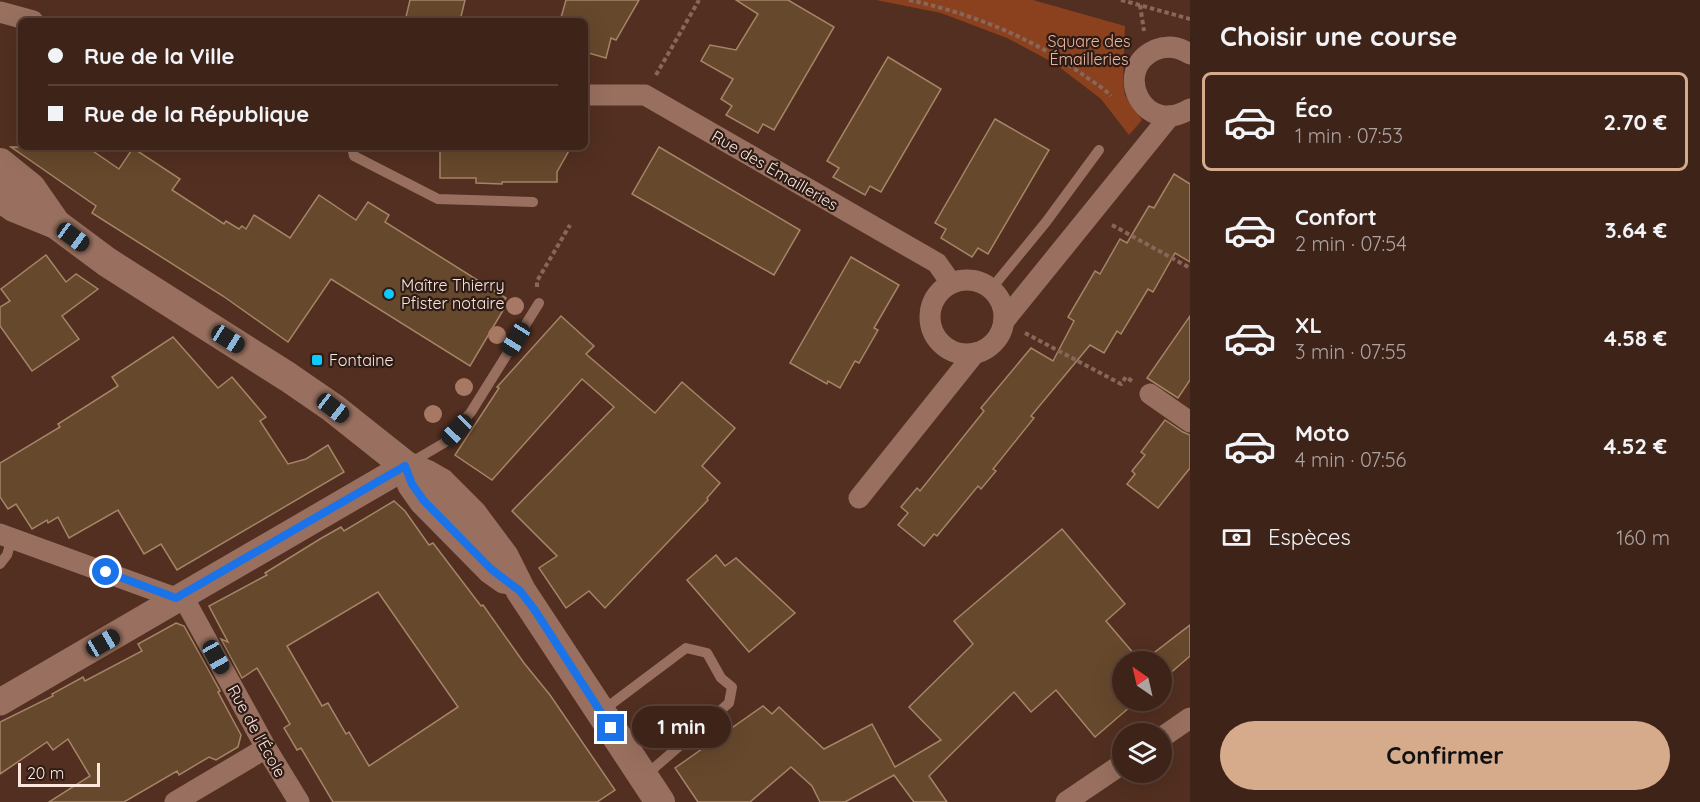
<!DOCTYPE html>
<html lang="fr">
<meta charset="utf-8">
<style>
:root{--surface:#3e2318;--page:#492f25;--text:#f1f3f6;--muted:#ada4a2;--line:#574037;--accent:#d6ab8b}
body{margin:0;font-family:Quicksand,sans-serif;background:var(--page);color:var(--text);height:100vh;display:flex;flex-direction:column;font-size:22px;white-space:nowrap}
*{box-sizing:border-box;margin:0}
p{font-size:20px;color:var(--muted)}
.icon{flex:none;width:33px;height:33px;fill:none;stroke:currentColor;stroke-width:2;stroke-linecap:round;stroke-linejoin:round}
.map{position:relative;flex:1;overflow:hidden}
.drawer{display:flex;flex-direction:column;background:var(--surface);width:510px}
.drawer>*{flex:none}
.banner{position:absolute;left:18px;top:18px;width:570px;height:132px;border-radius:9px;box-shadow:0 6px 24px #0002,0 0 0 2px var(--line);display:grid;align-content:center;height:132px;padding:0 30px;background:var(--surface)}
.needle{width:39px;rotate:326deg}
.fabs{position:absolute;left:1112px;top:651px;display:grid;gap:12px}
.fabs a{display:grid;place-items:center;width:60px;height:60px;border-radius:50%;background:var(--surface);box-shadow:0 6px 24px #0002,0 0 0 2px var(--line);font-size:30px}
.scale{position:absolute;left:18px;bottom:15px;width:82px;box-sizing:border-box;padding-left:6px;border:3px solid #fde6dc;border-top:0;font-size:16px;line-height:21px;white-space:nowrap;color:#fde6dc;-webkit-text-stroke:4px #2d1c16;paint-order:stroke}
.end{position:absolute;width:27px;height:27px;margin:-14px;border:8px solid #1a73e8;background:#fff;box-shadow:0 0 0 3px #fff}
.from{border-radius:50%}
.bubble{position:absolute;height:42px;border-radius:21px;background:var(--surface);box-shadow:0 6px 24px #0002,0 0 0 2px var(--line);font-size:20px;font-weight:800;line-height:42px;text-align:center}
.car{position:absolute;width:18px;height:36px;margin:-18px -9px;border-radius:8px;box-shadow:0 0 4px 2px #0007;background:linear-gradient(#222 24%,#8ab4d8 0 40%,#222 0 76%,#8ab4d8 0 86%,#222 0)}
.banner b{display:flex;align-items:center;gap:21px;height:57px;font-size:22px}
.banner b+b{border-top:2px solid var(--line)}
.banner i{width:15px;height:15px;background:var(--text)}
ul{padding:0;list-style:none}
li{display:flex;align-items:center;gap:18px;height:99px;margin:0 12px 9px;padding:0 18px;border:3px solid transparent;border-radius:9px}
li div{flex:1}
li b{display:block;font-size:22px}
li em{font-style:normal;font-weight:800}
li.current{border-color:var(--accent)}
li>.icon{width:54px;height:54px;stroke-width:1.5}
h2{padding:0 30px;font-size:27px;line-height:72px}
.pay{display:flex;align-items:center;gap:15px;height:66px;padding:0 30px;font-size:22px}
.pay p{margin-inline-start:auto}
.action{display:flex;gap:12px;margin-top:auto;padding:12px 30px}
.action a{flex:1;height:69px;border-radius:36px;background:var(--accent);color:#111;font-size:24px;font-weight:800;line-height:69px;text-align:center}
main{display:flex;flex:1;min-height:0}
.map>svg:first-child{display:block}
.green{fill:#8b401e}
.building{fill:#66482c;stroke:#a58467;stroke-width:1.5;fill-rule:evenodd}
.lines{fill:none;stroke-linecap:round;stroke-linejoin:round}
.path{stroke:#87675a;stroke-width:4;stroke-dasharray:4.5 3;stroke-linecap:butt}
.service{stroke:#99705f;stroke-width:10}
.minor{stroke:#99705f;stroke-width:21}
.tertiary{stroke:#99705f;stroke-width:27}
.secondary{stroke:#99705f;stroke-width:30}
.tree{fill:#a77965}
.route{stroke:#1a73e8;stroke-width:8}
.poi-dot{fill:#0dcafa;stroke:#2d1c16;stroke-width:2}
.labels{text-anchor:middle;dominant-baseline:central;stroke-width:4.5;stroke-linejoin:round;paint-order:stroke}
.park-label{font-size:16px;fill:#edb59e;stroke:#2d1c16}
.street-label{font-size:16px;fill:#fde6dc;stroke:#2d1c16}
.poi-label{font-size:16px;fill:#fde6dc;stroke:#2d1c16;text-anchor:start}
</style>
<main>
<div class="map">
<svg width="1190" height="802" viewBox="0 0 1190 802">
<rect width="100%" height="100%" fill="#522f20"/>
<polygon class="green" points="876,0 1033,0 1125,26 1123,82 1125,95 1142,120 1129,135 1101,99 1054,63 1007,38 941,13"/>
<g class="building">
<polygon points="410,0 465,0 460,21 405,21"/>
<polygon points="566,0 639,0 616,40 611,38 606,58 585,52 585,21 560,21"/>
<polygon points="736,0 788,0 834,27 774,130 763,124 758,133 726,115 732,106 721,99 733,79 701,61 710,45 736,50 758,14"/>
<polygon points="888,57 941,89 881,192 870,186 865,195 833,177 839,168 827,161"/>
<polygon points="995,119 1049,150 988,254 978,248 972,257 941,238 946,229 935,223"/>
<polygon points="11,147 87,147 119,169 133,148 180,179 172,190 224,224 226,221 239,229 242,226 246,229 254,215 290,238 319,195 356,220 368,202 389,215 385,222 506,298 501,305 505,307 470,366 331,279 288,342 223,296 92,213 96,206"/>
<polygon points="440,147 571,147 557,172 557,182 502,182 502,184 476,183 476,178 440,178"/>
<polygon points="659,147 800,230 774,275 632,194"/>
<polygon points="1174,174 1190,184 1190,262 1175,253 1153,292 1148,289 1121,334 1117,331 1104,353 1090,345 1031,416 1034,418 993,469 996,471 981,489 978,486 937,536 934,534 924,546 898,525 908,513 901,507 917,488 920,491 984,411 981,408 1031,348 1053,361 1074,321 1068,317 1095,271 1100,274 1120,239 1127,243 1149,206 1154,208"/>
<polygon points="46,255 66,282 76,274 98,289 62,316 79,339 32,371 0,326 0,307 10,301 1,289"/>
<polygon points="851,257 899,285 874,328 878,330 859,363 855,361 840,388 828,381 827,384 790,363"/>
<polygon points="561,316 594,346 586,354 655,413 682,382 735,428 702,466 720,483 707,498 708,500 605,608 589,591 566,608 539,568 557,556 512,511 614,407 582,379 492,480 455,455 499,388 497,387"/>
<polygon points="1190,316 1190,380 1178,398 1147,378"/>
<polygon points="173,337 218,388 232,377 266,417 260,421 288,464 306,459 328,445 344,472 177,570 161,544 144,554 118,510 69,538 58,517 48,523 47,520 32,529 16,504 8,509 0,497 0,463 60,427 58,424 118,386 112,377"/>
<polygon points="1165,420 1183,432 1190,435 1190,468 1158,508 1127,484 1135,474 1132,471 1145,455 1141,452"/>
<path d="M394 501 405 511 429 545 433 543 481 606 483 605 524 663 550 695 615 790 597 802H333L301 748 297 750 284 728 290 724 257 668 242 678 221 639 228 642 209 606 267 575 265 573 320 539 341 527 344 531ZM378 592 458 707 369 766 349 732 346 734 328 703 322 706 287 646Z"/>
<polygon points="1062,529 1125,604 1106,621 1141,662 1122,662 1122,700 1138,700 1095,737 1056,690 1031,712 1014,692 929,776 947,802 914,802 894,775 845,802 820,802 812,786 791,767 750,802 698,802 675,768 763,706 772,714 779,707 824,749 872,724 895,767 941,740 909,707 973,644 954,621"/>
<polygon points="716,555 725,566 736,558 795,613 749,652 687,580"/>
<polygon points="176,623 184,626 220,691 218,692 241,735 238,747 216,760 209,757 179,775 177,771 124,802 49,802 90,776 68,739 53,750 47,742 0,774 0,722 53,696 52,694 83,677 85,681 142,651 138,644"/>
<polygon points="1190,625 1190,656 1161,681 1161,662 1142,662"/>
</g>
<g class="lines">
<g class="path">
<path d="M909 0C970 13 1031 37 1082 74 1091 81 1103 87 1111 96"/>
<polyline points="1121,0 1190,19"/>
<polyline points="1140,5 1144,31"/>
<polyline points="656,75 699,0"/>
<polyline points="1112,225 1190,268"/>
<polyline points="537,287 537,281 570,225"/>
<polyline points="1025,333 1121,384 1126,377 1132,381"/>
</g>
<g class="service">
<polyline points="352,147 354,156 438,199 533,202"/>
<polyline points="991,289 1046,222 1099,150"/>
<polyline points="410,463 444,443 471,412 539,303"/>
<polyline points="0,564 7,555 12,538"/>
<polyline points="602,711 686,648 707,653 721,678 732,687 729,703 646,775"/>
</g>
<g class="minor">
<polyline points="0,12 33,21"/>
<path d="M1190 54C1179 47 1167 45 1155 50 1111 70 1144 138 1190 109"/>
<polyline points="585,95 645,95 937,263 951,283"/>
<circle cx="967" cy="317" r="37"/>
<polyline points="1004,321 1170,116"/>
<polyline points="1150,394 1190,422"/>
<polyline points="859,498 975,353"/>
<polyline points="0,534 176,598"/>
<polyline points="182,595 266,748 299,802"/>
<polyline points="1161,738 1190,718"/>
<polyline points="175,802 266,748"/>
<polyline points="1066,802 1122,764"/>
</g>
<polyline class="tertiary" points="0,702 406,466"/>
<g class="secondary">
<polyline points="0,163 31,188 56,224"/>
<polyline points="0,197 14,207 56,224 107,262 288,377 333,408 406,466 427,475 441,483 472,514 504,557 521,591 660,802"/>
<polyline points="406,466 412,484 424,501 491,569 505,579"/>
</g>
</g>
<g class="tree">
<circle cx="515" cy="306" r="9"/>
<circle cx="497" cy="335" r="9"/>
<circle cx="464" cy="387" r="9"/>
<circle cx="433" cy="414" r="9"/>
</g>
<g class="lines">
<polyline class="route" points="106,572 176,598 405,466 412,484 424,501 491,569 520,591 534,609 611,728"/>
</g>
<g class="poi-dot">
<circle cx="389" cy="294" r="6"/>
<rect x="311" y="354" width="12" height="12" rx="3"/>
</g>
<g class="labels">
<g class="park-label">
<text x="1089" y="41">Square des<tspan x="1089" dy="18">Émailleries</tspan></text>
</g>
<g class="street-label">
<text transform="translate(775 170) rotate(30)">Rue des Émailleries</text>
<text transform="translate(257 731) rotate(61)">Rue de l'École</text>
</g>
<g class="poi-label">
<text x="401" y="285">Maître Thierry<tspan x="401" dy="18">Pfister notaire</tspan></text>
<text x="329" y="360">Fontaine</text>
</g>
</g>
</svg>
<div class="fabs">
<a><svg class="needle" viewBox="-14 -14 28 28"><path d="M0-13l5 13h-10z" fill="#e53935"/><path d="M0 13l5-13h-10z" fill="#ada4a2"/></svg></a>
<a><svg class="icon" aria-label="layers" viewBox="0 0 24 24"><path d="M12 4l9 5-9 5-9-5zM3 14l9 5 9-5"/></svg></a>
</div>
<div class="scale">20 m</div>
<i class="end from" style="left:106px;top:572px"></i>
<i class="end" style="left:611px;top:728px"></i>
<div class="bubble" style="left:632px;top:706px;width:99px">1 min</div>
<i class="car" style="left:73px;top:237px;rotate:126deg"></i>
<i class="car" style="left:228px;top:339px;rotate:122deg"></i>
<i class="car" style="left:516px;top:339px;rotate:212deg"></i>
<i class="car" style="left:333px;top:408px;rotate:128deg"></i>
<i class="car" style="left:457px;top:430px;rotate:224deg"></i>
<i class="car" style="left:103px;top:643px;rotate:60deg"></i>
<i class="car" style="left:216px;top:657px;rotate:151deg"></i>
<div class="banner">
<b><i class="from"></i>Rue de la Ville</b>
<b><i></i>Rue de la République</b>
</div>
</div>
<section class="drawer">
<h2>Choisir une course</h2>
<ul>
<li class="current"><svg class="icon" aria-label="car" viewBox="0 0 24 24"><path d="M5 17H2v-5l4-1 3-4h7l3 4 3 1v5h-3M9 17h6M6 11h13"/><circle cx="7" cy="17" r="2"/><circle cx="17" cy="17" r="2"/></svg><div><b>Éco</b><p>1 min · 07:53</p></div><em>2.70 €</em></li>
<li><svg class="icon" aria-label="car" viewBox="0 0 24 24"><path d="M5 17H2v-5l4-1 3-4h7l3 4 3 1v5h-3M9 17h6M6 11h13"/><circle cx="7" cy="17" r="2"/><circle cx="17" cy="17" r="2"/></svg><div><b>Confort</b><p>2 min · 07:54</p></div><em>3.64 €</em></li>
<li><svg class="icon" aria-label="car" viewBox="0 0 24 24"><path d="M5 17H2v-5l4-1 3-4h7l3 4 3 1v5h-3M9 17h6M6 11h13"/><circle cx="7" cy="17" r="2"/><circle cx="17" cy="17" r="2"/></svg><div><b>XL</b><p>3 min · 07:55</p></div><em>4.58 €</em></li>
<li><svg class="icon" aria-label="car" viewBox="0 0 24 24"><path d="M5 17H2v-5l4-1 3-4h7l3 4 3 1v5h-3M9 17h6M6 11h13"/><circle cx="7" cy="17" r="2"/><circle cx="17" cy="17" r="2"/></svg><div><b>Moto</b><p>4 min · 07:56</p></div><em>4.52 €</em></li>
</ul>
<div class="pay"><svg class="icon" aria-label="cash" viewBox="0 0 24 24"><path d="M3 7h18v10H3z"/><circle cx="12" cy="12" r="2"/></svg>Espèces<p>160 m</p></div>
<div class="action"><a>Confirmer</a></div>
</section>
</main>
